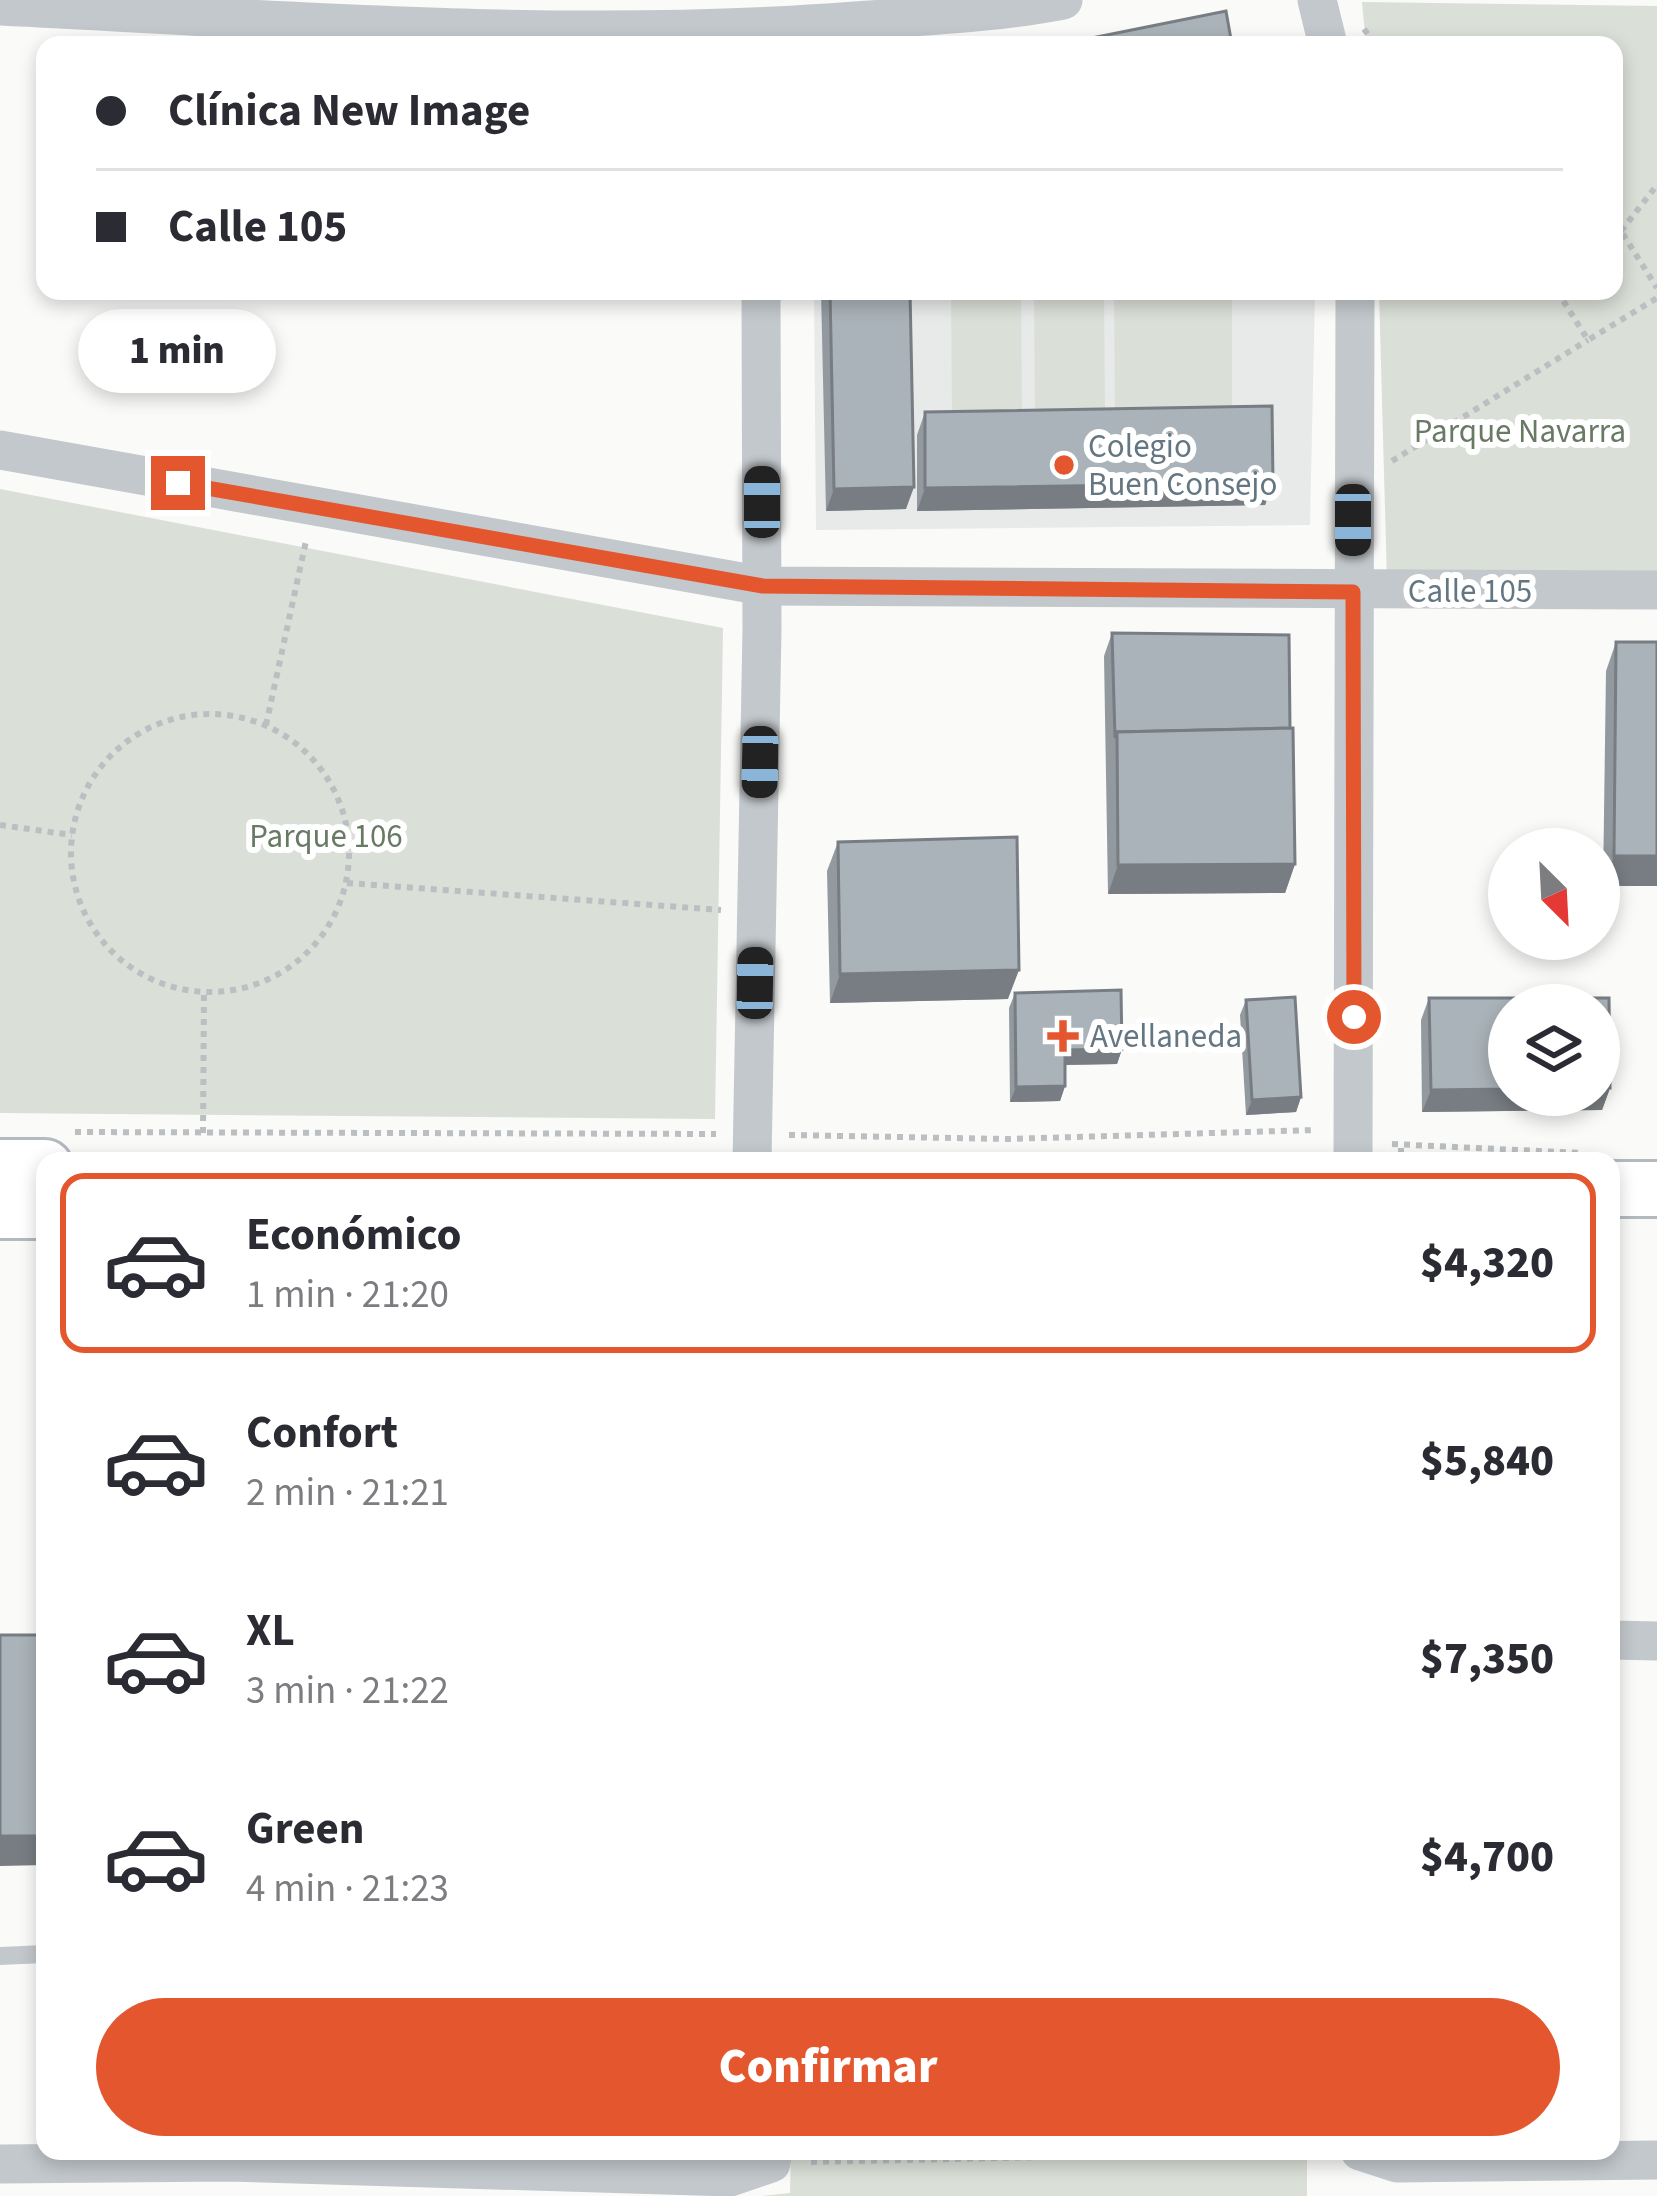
<!DOCTYPE html>
<html lang="es">
<meta charset="utf-8">
<style>
:root{--surface:#fff;--page:#f2f2f3;--text:#2b2b33;--muted:#7c7c81;--line:#e1e1e2;--accent:#e4572e}
body{margin:0;font-family:"Source Sans 3",sans-serif;background:var(--page);color:var(--text);height:100vh;display:flex;flex-direction:column;font-size:45px;white-space:nowrap}
*{box-sizing:border-box;margin:0}
p{font-size:39px;color:var(--muted)}
.icon{flex:none;width:66px;height:66px;fill:none;stroke:currentColor;stroke-width:2;stroke-linecap:round;stroke-linejoin:round}
.map{position:relative;flex:1;overflow:hidden}
.panel{position:absolute;left:36px;top:1152px;width:1584px;height:1008px;display:flex;flex-direction:column;background:var(--surface);border-radius:24px;box-shadow:0 6px 18px #0003}
.panel>*{flex:none}
.hud{position:absolute;left:36px;top:36px;width:1587px;height:264px;border-radius:24px;box-shadow:0 6px 18px #0003;display:grid;align-content:center;height:264px;padding:0 60px;background:var(--surface)}
.needle{width:78px;rotate:156deg}
.buttons{position:absolute;left:1488px;top:828px;display:grid;gap:24px}
.buttons a{display:grid;place-items:center;width:132px;height:132px;border-radius:50%;background:var(--surface);box-shadow:0 6px 18px #0003;font-size:60px}
.end{position:absolute;width:54px;height:54px;margin:-27px;border:15px solid #e4572e;background:#fff;box-shadow:0 0 0 6px #fff}
.from{border-radius:50%}
.bubble{position:absolute;height:84px;border-radius:42px;background:var(--surface);box-shadow:0 6px 18px #0003;font-size:39px;font-weight:800;line-height:84px;text-align:center}
.car{position:absolute;width:36px;height:72px;margin:-36px -18px;border-radius:15px;box-shadow:0 0 9px 3px #0007;background:linear-gradient(#222 24%,#8ab4d8 0 40%,#222 0 76%,#8ab4d8 0 86%,#222 0)}
.hud b{display:flex;align-items:center;gap:42px;height:114px;font-size:45px}
.hud b+b{border-top:3px solid var(--line)}
.hud i{width:30px;height:30px;background:var(--text)}
ul{padding:21px 0 0;list-style:none}
li{display:flex;align-items:center;gap:36px;height:180px;margin:0 24px 18px;padding:0 36px;border:6px solid transparent;border-radius:24px}
li div{flex:1}
li b{display:block;font-size:45px}
li em{font-style:normal;font-weight:800}
li.on{border-color:var(--accent)}
li>.icon{width:108px;height:108px;stroke-width:1.5}
.button{display:flex;gap:24px;margin-top:auto;padding:24px 60px}
.button a{flex:1;height:138px;border-radius:72px;background:var(--accent);color:#fff;font-size:48px;font-weight:800;line-height:138px;text-align:center}
.map>svg:first-child{display:block}
.built{fill:#e8e9e9}
.green{fill:#dadfd7}
.lines{fill:none;stroke-linecap:round;stroke-linejoin:round}
.secondary-casing{stroke:#b3babf;stroke-width:60}
.path{stroke:#bbbfc2;stroke-width:6;stroke-dasharray:6 6;stroke-linecap:butt}
.lane{stroke:#c3c8cc;stroke-width:18}
.street{stroke:#c3c8cc;stroke-width:39}
.secondary{stroke:#fff;stroke-width:54}
.wall{fill:#929a9f}
.shaded-wall{fill:#777d82}
.building{fill:#aab3b9;stroke:#777d82;stroke-width:3}
.route{stroke:#e4572e;stroke-width:15}
.poi-dot{fill:#e4572e;stroke:#fff;stroke-width:4.5}
.labels{text-anchor:middle;dominant-baseline:central;stroke-width:12;stroke-linejoin:round;paint-order:stroke}
.park-label{font-size:33px;fill:#687a64;stroke:#fff}
.poi-label{font-size:33px;fill:#657683;stroke:#fff;text-anchor:start}
.street-label{font-size:33px;fill:#657683;stroke:#fff}
</style>
<div class="map">
<svg width="1657" height="2196" viewBox="0 0 1657 2196">
<rect width="100%" height="100%" fill="#fafaf8"/>
<polygon class="built" points="814,291 1315,291 1310,525 816,530"/>
<g class="green">
<polygon points="1362,2 1657,6 1657,571 1387,582 1379,291 1614,291 1614,45 1366,45"/>
<polygon points="951,291 1021,291 1022,416 952,416"/>
<polygon points="1034,291 1104,291 1105,415 1035,416"/>
<polygon points="1114,291 1232,291 1232,416 1115,417"/>
<polygon points="0,489 723,628 715,1119 0,1113"/>
<polygon points="791,2151 1307,2151 1307,2196 761,2196 790,2193"/>
</g>
<g class="lines">
<g class="secondary-casing">
<g id="secondary">
<polyline points="0,1167 45,1167"/>
<polyline points="1611,1189 1657,1189"/>
<polyline points="0,1211 45,1211"/>
</g>
</g>
<g class="path">
<polyline points="1364,29 1376,45"/>
<polyline points="1621,231 1657,185"/>
<polyline points="1614,236 1621,231 1657,288"/>
<polyline points="1557,291 1588,340 1657,298"/>
<polyline points="1392,461 1588,340"/>
<circle cx="210" cy="853" r="139"/>
<polyline points="266,725 306,541"/>
<polyline points="0,825 72,835"/>
<polyline points="347,883 721,910"/>
<polyline points="75,1132 716,1134"/>
<polyline points="203,1133 204,993"/>
<polyline points="789,1135 1007,1139 1316,1130"/>
<polyline points="1392,1144 1581,1153"/>
<polyline points="1401,1148 1401,1161"/>
<polyline points="811,2162 1325,2151"/>
</g>
<polyline class="lane" points="0,1956 45,1954"/>
<g class="street">
<polyline points="1317,0 1328,45"/>
<path d="M0 6C285 20 570 43 855 21 925 16 995 13 1063 0"/>
<polyline points="0,450 763,586 1657,590"/>
<polyline points="752,1161 762,629 761,291"/>
<polyline points="1353,1161 1355,291"/>
<polyline points="1611,1640 1657,1641"/>
<polyline points="1360,2151 1397,2163 1657,2160"/>
<polyline points="0,2164 229,2162 730,2177 771,2163 773,2151"/>
</g>
<use href="#secondary" class="secondary"/>
</g>
<g class="wall">
<polygon points="821,291 910,291 906,509 826,511"/>
<polygon points="925,412 1273,483 1265,505 917,511 917,435"/>
<polygon points="1112,633 1290,728 1295,864 1285,893 1108,894 1104,656"/>
<polygon points="1616,642 1657,642 1657,886 1603,886 1606,671"/>
<polygon points="838,842 1008,999 830,1003 827,871"/>
<polygon points="1015,993 1122,1049 1117,1064 1065,1065 1065,1086 1060,1101 1010,1102 1009,1008"/>
<polygon points="1429,998 1610,1088 1602,1110 1422,1112 1421,1020"/>
<polygon points="1246,1000 1301,1097 1296,1112 1246,1115 1240,1015"/>
</g>
<g class="shaded-wall">
<polygon points="1273,483 1265,505 917,511 925,488"/>
<polygon points="914,487 906,509 826,511 834,489"/>
<polygon points="1614,856 1657,856 1657,886 1603,886"/>
<polygon points="1295,864 1285,893 1108,894 1118,865"/>
<polygon points="1019,970 1008,999 830,1003 840,974"/>
<polygon points="1122,1049 1117,1064 1059,1065 1065,1050"/>
<polygon points="1065,1086 1060,1101 1010,1102 1016,1087"/>
<polygon points="1599,1088 1610,1088 1602,1110 1422,1112 1431,1090 1509,1089 1509,1095 1599,1095"/>
<polygon points="1301,1097 1296,1112 1246,1115 1252,1100"/>
<polygon points="0,1836 45,1836 45,1865 0,1866"/>
</g>
<g class="building">
<polygon points="1226,11 1232,45 1057,45"/>
<polygon points="830,291 910,291 914,487 834,489"/>
<polygon points="1272,406 1273,483 925,488 925,412"/>
<polygon points="1112,633 1289,635 1290,728 1117,732 1115,738"/>
<polygon points="1616,642 1657,642 1657,856 1614,856"/>
<polygon points="1293,728 1295,864 1118,865 1117,732"/>
<polygon points="1017,837 1019,970 840,974 838,842"/>
<polygon points="1121,990 1122,1049 1065,1050 1065,1086 1016,1087 1015,993"/>
<polygon points="1295,997 1301,1097 1252,1100 1246,1000"/>
<polygon points="1429,998 1609,998 1610,1088 1599,1088 1599,1005 1509,1005 1509,1089 1431,1090"/>
<rect x="0" y="1635" width="45" height="201"/>
</g>
<g class="lines">
<polyline class="route" points="178,483 763,586 1353,592 1354,1017"/>
</g>
<g class="poi-dot">
<circle cx="1064" cy="465" r="12"/>
<path d="M1057 1018h12v12h12v12h-12v12h-12v-12h-12v-12h12z"/>
</g>
<g class="labels">
<g class="park-label">
<text x="1520" y="431">Parque Navarra</text>
<text x="326" y="836">Parque 106</text>
</g>
<g class="poi-label">
<text x="1088" y="446">Colegio<tspan x="1088" dy="38">Buen Consejo</tspan></text>
<text x="1090" y="1036">Avellaneda</text>
</g>
<g class="street-label">
<text x="1470" y="591">Calle 105</text>
</g>
</g>
</svg>
<div class="buttons">
<a><svg class="needle" viewBox="-14 -14 28 28"><path d="M0-13l5 13h-10z" fill="#e53935"/><path d="M0 13l5-13h-10z" fill="#7c7c81"/></svg></a>
<a><svg class="icon" aria-label="layers" viewBox="0 0 24 24"><path d="M12 4l9 5-9 5-9-5zM3 14l9 5 9-5"/></svg></a>
</div>
<i class="end from" style="left:1354px;top:1017px"></i>
<i class="end" style="left:178px;top:483px"></i>
<div class="bubble" style="left:78px;top:309px;width:198px">1 min</div>
<i class="car" style="left:762px;top:502px;rotate:0deg"></i>
<i class="car" style="left:1353px;top:520px;rotate:180deg"></i>
<i class="car" style="left:760px;top:762px;rotate:181deg"></i>
<i class="car" style="left:755px;top:983px;rotate:1deg"></i>
<div class="hud">
<b><i class="from"></i>Clínica New Image</b>
<b><i></i>Calle 105</b>
</div>
<section class="panel">
<ul>
<li class="on"><svg class="icon" aria-label="car" viewBox="0 0 24 24"><path d="M5 17H2v-5l4-1 3-4h7l3 4 3 1v5h-3M9 17h6M6 11h13"/><circle cx="7" cy="17" r="2"/><circle cx="17" cy="17" r="2"/></svg><div><b>Económico</b><p>1 min · 21:20</p></div><em>$4,320</em></li>
<li><svg class="icon" aria-label="car" viewBox="0 0 24 24"><path d="M5 17H2v-5l4-1 3-4h7l3 4 3 1v5h-3M9 17h6M6 11h13"/><circle cx="7" cy="17" r="2"/><circle cx="17" cy="17" r="2"/></svg><div><b>Confort</b><p>2 min · 21:21</p></div><em>$5,840</em></li>
<li><svg class="icon" aria-label="car" viewBox="0 0 24 24"><path d="M5 17H2v-5l4-1 3-4h7l3 4 3 1v5h-3M9 17h6M6 11h13"/><circle cx="7" cy="17" r="2"/><circle cx="17" cy="17" r="2"/></svg><div><b>XL</b><p>3 min · 21:22</p></div><em>$7,350</em></li>
<li><svg class="icon" aria-label="car" viewBox="0 0 24 24"><path d="M5 17H2v-5l4-1 3-4h7l3 4 3 1v5h-3M9 17h6M6 11h13"/><circle cx="7" cy="17" r="2"/><circle cx="17" cy="17" r="2"/></svg><div><b>Green</b><p>4 min · 21:23</p></div><em>$4,700</em></li>
</ul>
<div class="button"><a>Confirmar</a></div>
</section>
</div>
